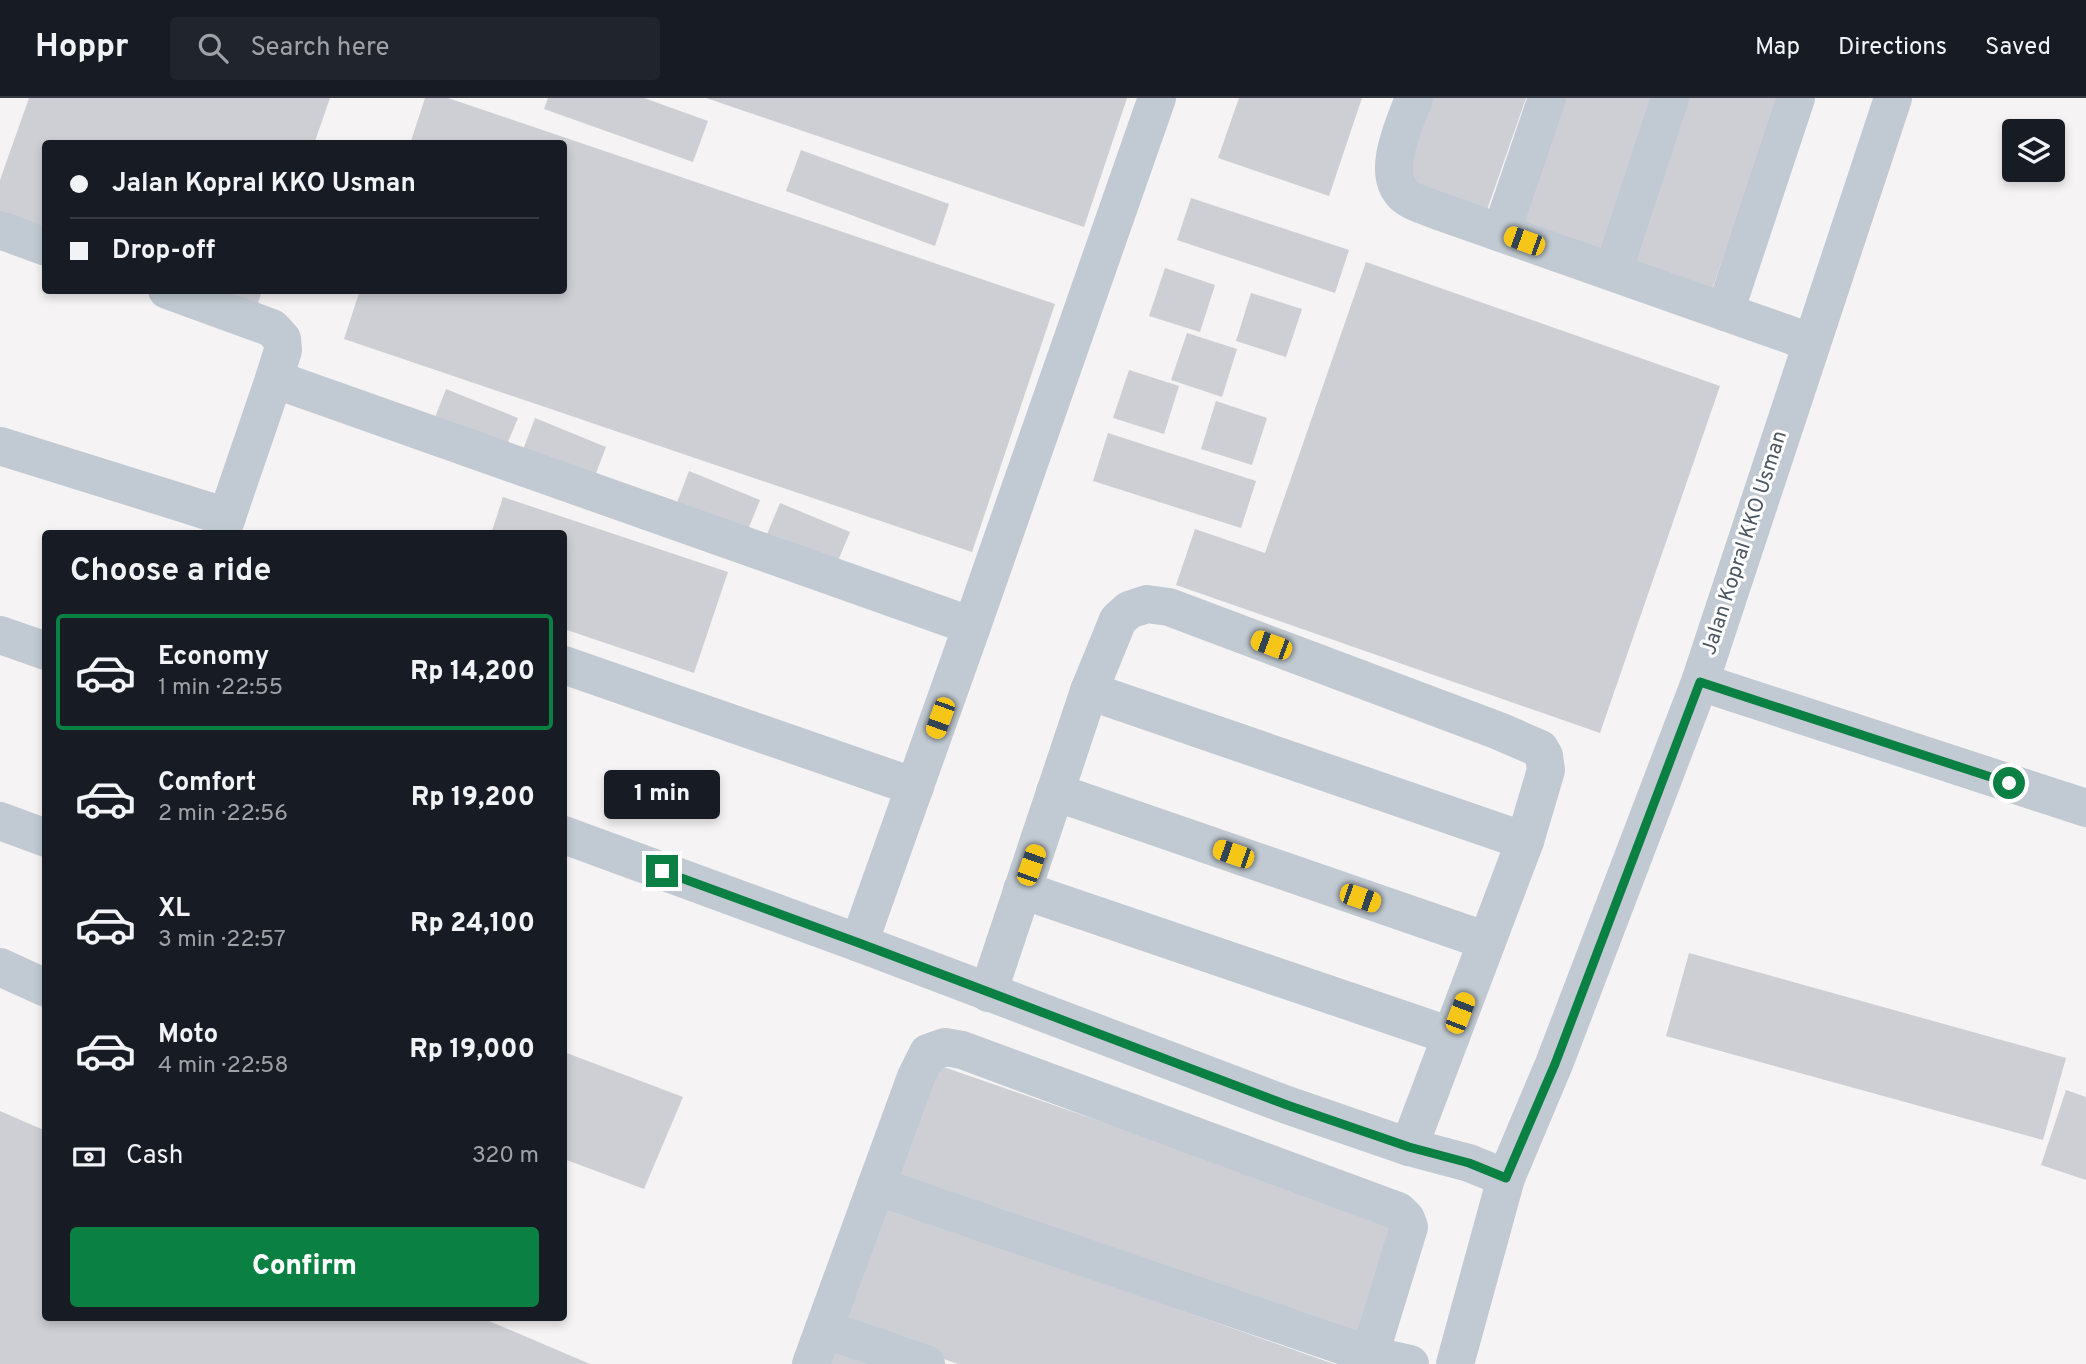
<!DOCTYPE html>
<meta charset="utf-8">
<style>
:root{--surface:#171b24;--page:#20242c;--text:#f1f3f6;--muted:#9ea1a6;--line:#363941;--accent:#0b8043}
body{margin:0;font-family:Overpass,sans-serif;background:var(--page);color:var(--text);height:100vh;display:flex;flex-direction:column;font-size:26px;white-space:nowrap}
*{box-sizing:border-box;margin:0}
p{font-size:23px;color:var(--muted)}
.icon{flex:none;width:38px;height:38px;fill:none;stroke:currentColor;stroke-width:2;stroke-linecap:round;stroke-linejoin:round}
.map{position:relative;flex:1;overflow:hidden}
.side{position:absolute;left:42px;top:432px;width:525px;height:791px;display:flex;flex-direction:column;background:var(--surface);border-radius:7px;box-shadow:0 4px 10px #0003}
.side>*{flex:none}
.guide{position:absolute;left:42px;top:42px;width:525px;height:154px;border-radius:7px;box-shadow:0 4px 10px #0003;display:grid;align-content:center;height:154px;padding:0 28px;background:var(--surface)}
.buttons{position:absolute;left:2002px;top:21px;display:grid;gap:14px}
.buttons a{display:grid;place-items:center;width:63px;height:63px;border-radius:7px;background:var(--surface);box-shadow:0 4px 10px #0003;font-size:35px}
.end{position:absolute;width:32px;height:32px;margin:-16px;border:9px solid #0b8043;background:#fff;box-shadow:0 0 0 4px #fff}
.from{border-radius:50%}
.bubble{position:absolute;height:49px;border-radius:7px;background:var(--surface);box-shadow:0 4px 10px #0003;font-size:23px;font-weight:800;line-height:49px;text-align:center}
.car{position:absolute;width:21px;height:42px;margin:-21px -10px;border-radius:9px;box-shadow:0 0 5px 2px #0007;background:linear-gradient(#f5c518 24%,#345 0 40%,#f5c518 0 76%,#345 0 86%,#f5c518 0)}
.guide b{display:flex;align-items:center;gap:24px;height:66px;font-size:26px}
.guide b+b{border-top:2px solid var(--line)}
.guide i{width:18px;height:18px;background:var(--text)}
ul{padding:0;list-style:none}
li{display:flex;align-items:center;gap:21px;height:116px;margin:0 14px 10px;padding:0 14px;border:4px solid transparent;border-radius:7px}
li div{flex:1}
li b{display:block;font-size:26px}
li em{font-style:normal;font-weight:800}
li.on{border-color:var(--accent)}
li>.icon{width:63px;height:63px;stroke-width:1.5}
h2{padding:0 28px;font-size:32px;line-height:84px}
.pay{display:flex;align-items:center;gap:18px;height:77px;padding:0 28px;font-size:26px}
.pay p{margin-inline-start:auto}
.cta{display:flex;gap:14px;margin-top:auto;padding:14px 28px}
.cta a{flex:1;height:80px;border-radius:7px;background:var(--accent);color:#fff;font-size:28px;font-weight:800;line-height:80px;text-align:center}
header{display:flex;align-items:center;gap:42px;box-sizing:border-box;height:98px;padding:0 35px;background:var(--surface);border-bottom:2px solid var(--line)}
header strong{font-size:33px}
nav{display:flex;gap:38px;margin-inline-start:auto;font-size:24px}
.search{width:490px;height:63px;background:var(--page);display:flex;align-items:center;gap:18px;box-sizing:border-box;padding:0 24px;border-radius:7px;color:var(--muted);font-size:26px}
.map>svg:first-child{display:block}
.building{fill:#cdcfd5}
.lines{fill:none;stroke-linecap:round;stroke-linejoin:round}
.minor{stroke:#c1cad2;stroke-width:38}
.route{stroke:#0b8043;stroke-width:9}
.labels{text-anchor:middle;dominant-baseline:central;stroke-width:6;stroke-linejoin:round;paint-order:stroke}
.street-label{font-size:21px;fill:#4a5661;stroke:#fff}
</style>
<header>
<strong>Hoppr</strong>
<div class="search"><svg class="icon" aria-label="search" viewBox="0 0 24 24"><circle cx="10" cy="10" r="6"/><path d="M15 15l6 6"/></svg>Search here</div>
<nav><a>Map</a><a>Directions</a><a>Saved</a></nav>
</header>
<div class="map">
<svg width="2086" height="1266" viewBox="0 0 2086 1266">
<rect width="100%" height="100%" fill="#f5f3f3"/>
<g class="building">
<polygon points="29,0 330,0 314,46 46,46 46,133 0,117 0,82"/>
<polygon points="425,0 448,0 1055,206 972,454 344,241 360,192 564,192 564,46 410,46"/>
<polygon points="548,0 644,0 708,23 693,64 544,11"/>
<polygon points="706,0 1127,0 1084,129"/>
<polygon points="1239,0 1362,0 1329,98 1218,60"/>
<polygon points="1428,0 1526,0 1487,112 1400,81"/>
<polygon points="1557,0 1655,0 1600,157 1512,126"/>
<polygon points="1681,0 1780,0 1710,197 1623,166"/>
<polygon points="801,52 949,106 935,148 786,93"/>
<polygon points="1191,100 1349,152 1335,195 1177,142"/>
<polygon points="1366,164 1720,288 1600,635 1176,487 1195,431 1265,455"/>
<polygon points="1165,170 1215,187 1200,234 1149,218"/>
<polygon points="212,192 262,192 257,209"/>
<polygon points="1251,195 1302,211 1286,259 1236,243"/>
<polygon points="1187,235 1237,251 1222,299 1171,282"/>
<polygon points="1129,272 1179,288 1164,336 1113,320"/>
<polygon points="446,291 518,320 503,356 432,327"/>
<polygon points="1216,303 1267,320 1252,367 1201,351"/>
<polygon points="535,320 606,349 592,386 521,357"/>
<polygon points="1108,335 1256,383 1241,430 1093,383"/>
<polygon points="689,373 760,402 745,439 675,410"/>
<polygon points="503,399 728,474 694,575 564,531 564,436 491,436"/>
<polygon points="780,405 850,434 835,470 765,441"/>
<polygon points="1689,855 2066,960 2043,1042 1666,938"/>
<polygon points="564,954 683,999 644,1091 564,1061"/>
<polygon points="935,966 1396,1126 1355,1244 895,1084"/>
<polygon points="2066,992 2086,999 2086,1082 2041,1067"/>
<polygon points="0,1013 46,1033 46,1220 482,1220 590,1266 0,1266"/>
<polygon points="885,1108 1334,1266 958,1266 844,1226"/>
<polygon points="833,1247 888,1266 827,1266"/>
</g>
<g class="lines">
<g class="minor">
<path d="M1414 0C1405 25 1381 73 1403 96 1409 103 1424 107 1433 111L1810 244"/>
<polyline points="1893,0 1700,584 2086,710"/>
<polyline points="0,132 46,149"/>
<polyline points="1501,135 1547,0"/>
<polyline points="1613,174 1670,0"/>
<polyline points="167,192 272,230 282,241 283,252 274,281 221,436"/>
<polyline points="1725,214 1796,0"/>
<polyline points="274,281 972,528"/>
<polyline points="0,348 227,419"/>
<polyline points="0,537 46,553"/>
<polyline points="564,567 915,689"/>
<polyline points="1089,593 1525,743"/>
<polyline points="1055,694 1487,843"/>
<polyline points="0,723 46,740"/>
<polyline points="564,737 859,845 1287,1007 1409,1049 1469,1065 1506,1080 1554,966 1700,584"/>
<polyline points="1022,792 1451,938"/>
<polyline points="859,845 972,528 1157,0"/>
<polyline points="0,869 46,890"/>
<polyline points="988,895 1089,593 1118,522 1129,512 1147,506 1169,509 1499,633 1540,651 1544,658 1546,672 1525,743 1409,1049"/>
<polyline points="876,1088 1370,1257 1410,1266"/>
<polyline points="824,1231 926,1266"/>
<polyline points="811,1266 916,979 928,955 945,949 962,952 1398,1113 1406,1121 1409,1129 1367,1266"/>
<polyline points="1455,1266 1506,1080"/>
</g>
</g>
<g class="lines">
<polyline class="route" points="662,773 859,845 1287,1007 1409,1049 1469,1065 1506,1080 1555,966 1700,584 2009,685"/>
</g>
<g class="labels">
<g class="street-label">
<text transform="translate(1745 445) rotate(-72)">Jalan Kopral KKO Usman</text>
</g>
</g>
</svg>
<div class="buttons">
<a><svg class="icon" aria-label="layers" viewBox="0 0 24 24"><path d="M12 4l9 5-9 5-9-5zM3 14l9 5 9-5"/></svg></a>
</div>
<i class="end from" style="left:2009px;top:685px"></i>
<i class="end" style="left:662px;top:773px"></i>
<div class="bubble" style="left:604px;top:672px;width:116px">1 min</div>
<i class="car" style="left:1524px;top:143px;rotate:290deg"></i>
<i class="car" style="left:1271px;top:547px;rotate:290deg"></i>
<i class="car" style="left:940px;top:620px;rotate:200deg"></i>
<i class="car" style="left:1233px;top:756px;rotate:289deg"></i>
<i class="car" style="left:1031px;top:767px;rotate:19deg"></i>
<i class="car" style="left:1360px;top:800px;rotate:109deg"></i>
<i class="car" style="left:1460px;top:915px;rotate:21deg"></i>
<div class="guide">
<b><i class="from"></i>Jalan Kopral KKO Usman</b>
<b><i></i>Drop-off</b>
</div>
<section class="side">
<h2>Choose a ride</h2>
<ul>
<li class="on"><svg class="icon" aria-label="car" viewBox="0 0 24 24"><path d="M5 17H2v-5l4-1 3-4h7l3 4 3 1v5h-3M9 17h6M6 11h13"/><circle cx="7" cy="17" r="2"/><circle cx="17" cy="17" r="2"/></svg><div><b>Economy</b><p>1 min · 22:55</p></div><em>Rp 14,200</em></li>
<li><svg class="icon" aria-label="car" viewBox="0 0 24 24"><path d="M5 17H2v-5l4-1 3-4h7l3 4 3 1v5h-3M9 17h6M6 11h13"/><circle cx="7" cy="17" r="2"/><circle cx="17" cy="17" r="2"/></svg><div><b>Comfort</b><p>2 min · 22:56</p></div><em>Rp 19,200</em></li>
<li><svg class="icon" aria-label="car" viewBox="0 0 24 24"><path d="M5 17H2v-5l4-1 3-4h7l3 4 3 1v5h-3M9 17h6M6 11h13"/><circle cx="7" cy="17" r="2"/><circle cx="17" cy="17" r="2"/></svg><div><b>XL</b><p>3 min · 22:57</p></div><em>Rp 24,100</em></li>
<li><svg class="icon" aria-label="car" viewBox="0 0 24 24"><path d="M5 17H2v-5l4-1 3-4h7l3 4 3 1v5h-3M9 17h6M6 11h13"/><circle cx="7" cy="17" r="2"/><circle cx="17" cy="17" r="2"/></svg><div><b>Moto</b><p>4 min · 22:58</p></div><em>Rp 19,000</em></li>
</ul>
<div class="pay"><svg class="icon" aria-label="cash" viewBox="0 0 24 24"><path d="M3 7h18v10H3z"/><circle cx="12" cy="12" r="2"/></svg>Cash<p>320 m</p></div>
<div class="cta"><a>Confirm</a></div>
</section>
</div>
